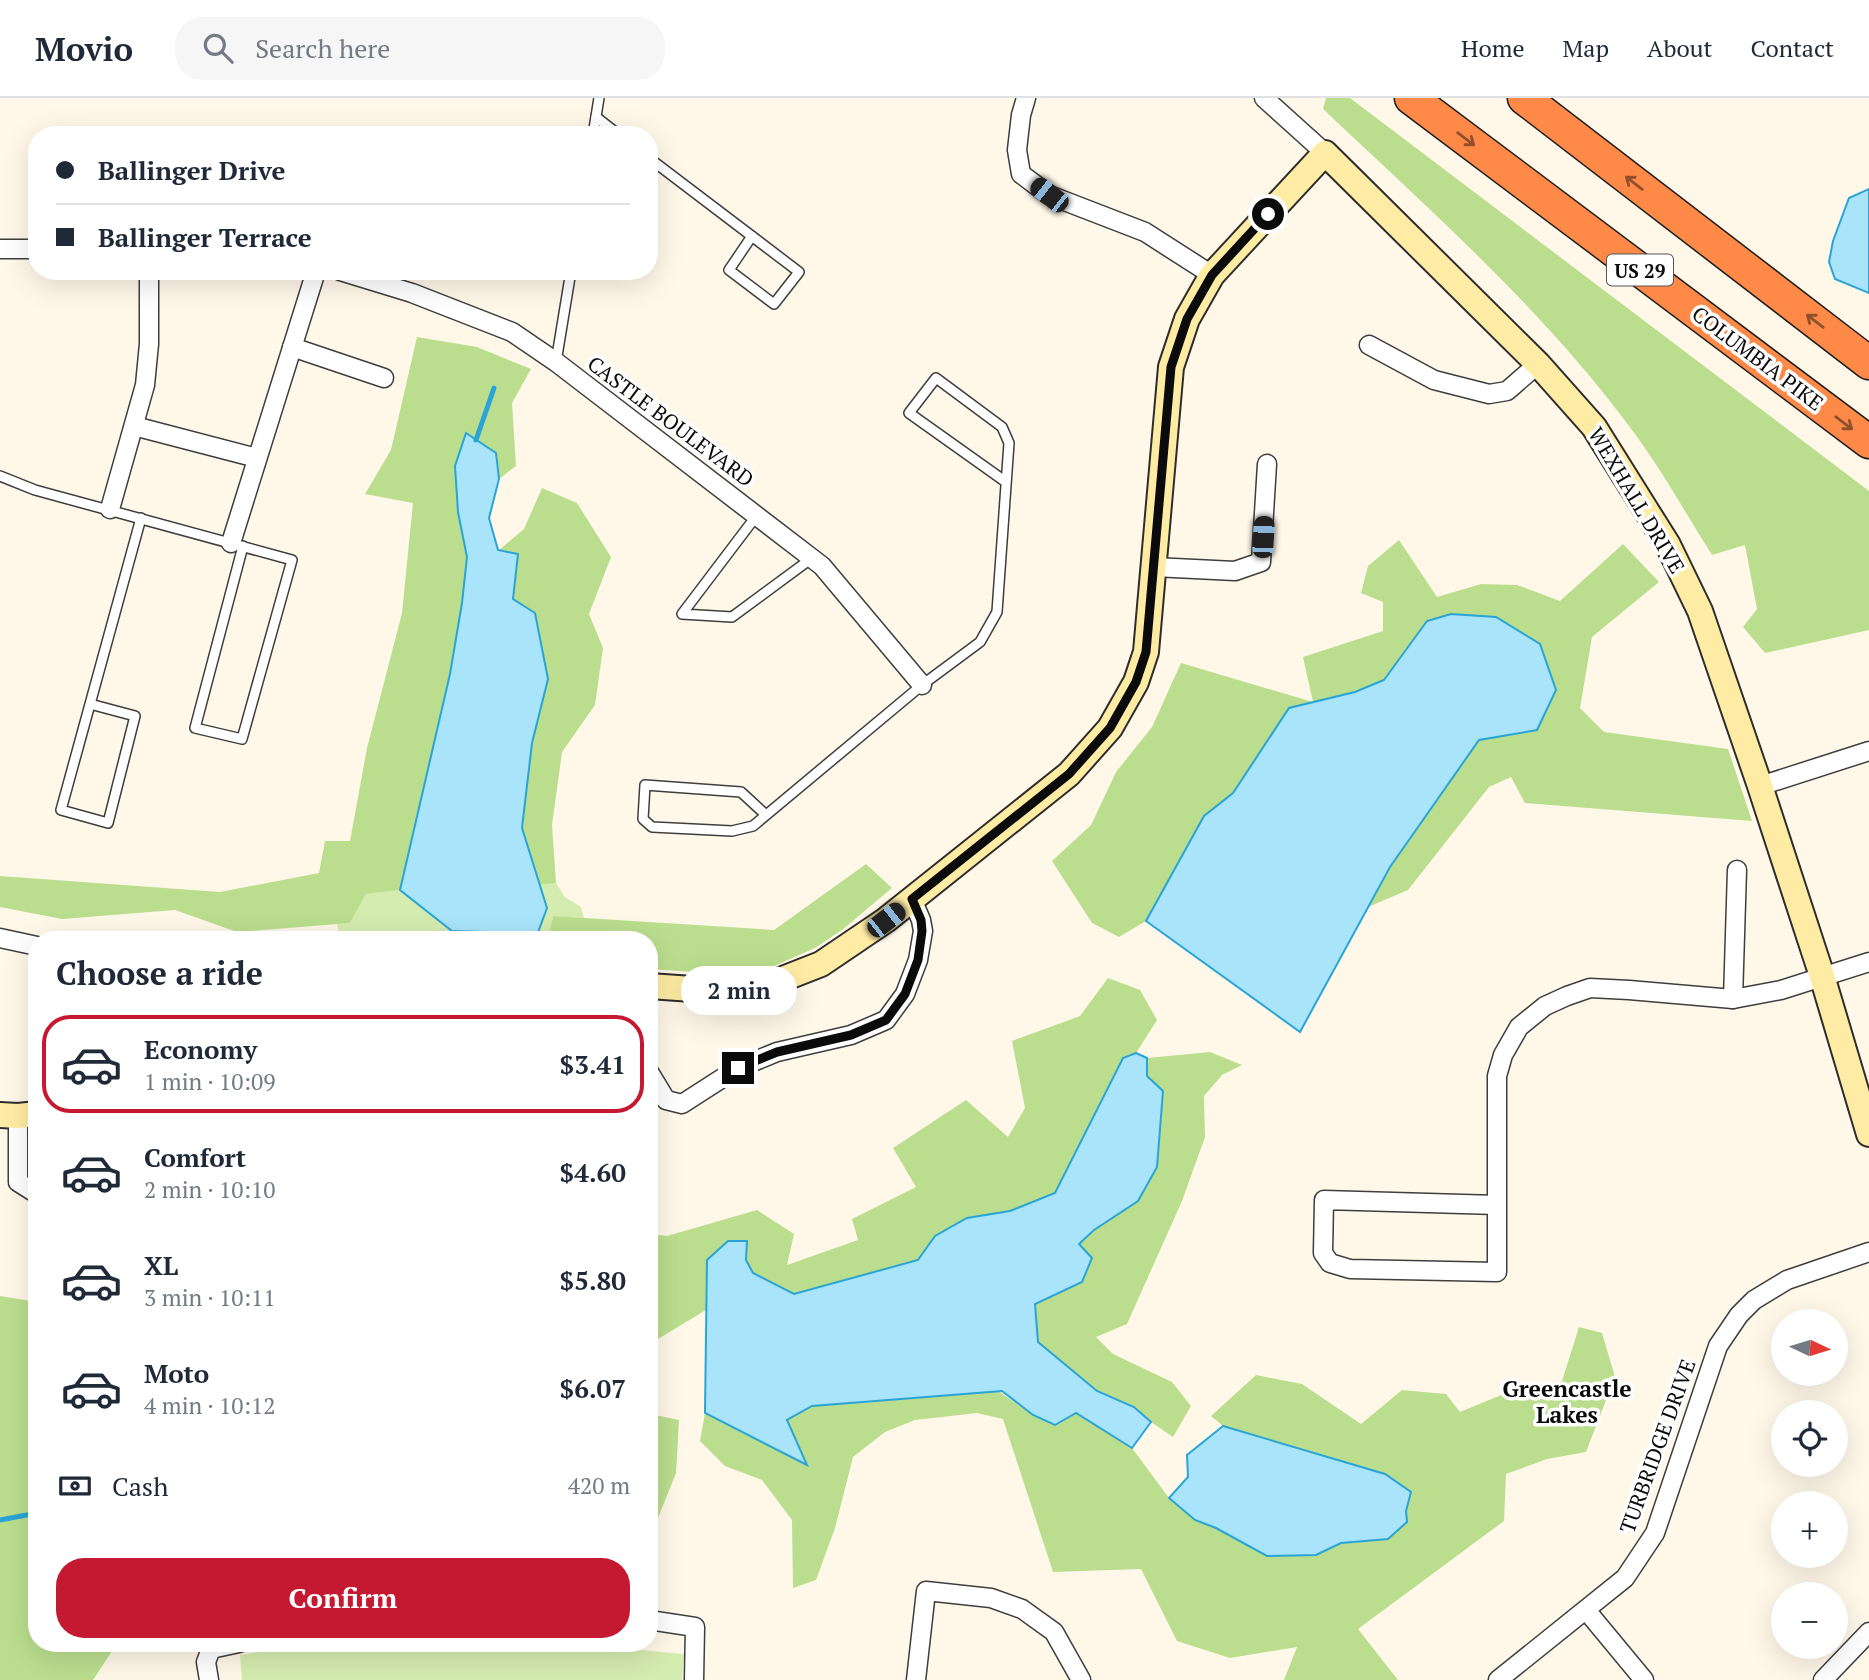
<!DOCTYPE html>
<meta charset="utf-8">
<style>
:root{--surface:#fff;--page:#f6f6f7;--text:#1f2937;--muted:#747a83;--line:#e0e1e3;--accent:#c51932}
body{margin:0;font-family:"PT Serif",serif;background:var(--page);color:var(--text);height:100vh;display:flex;flex-direction:column;font-size:26px;white-space:nowrap}
*{box-sizing:border-box;margin:0}
p{font-size:23px;color:var(--muted)}
.icon{flex:none;width:38px;height:38px;fill:none;stroke:currentColor;stroke-width:2;stroke-linecap:round;stroke-linejoin:round}
.map{position:relative;flex:1;overflow:hidden}
.drawer{position:absolute;left:28px;top:833px;width:630px;height:721px;display:flex;flex-direction:column;background:var(--surface);border-radius:28px;box-shadow:0 7px 28px #0002}
.drawer>*{flex:none}
.top-card{position:absolute;left:28px;top:28px;width:630px;height:154px;border-radius:28px;box-shadow:0 7px 28px #0002;display:grid;align-content:center;height:154px;padding:0 28px;background:var(--surface)}
.needle{width:46px;rotate:94deg}
.fabs{position:absolute;left:1771px;top:1211px;display:grid;gap:14px}
.fabs a{display:grid;place-items:center;width:77px;height:77px;border-radius:50%;background:var(--surface);box-shadow:0 7px 28px #0002;font-size:35px}
.end{position:absolute;width:32px;height:32px;margin:-16px;border:9px solid #0b0b0b;background:#fff;box-shadow:0 0 0 4px #fff}
.from{border-radius:50%}
.bubble{position:absolute;height:49px;border-radius:24px;background:var(--surface);box-shadow:0 7px 28px #0002;font-size:23px;font-weight:700;line-height:49px;text-align:center}
.car{position:absolute;width:21px;height:42px;margin:-21px -10px;border-radius:9px;box-shadow:0 0 5px 2px #0007;background:linear-gradient(#222 24%,#8ab4d8 0 40%,#222 0 76%,#8ab4d8 0 86%,#222 0)}
.top-card b{display:flex;align-items:center;gap:24px;height:66px;font-size:26px}
.top-card b+b{border-top:2px solid var(--line)}
.top-card i{width:18px;height:18px;background:var(--text)}
ul{padding:0;list-style:none}
li{display:flex;align-items:center;gap:21px;height:98px;margin:0 14px 10px;padding:0 14px;border:4px solid transparent;border-radius:28px}
li div{flex:1}
li b{display:block;font-size:26px}
li em{font-style:normal;font-weight:700}
li.current{border-color:var(--accent)}
li>.icon{width:63px;height:63px;stroke-width:1.5}
h2{padding:0 28px;font-size:32px;line-height:84px}
.pay{display:flex;align-items:center;gap:18px;height:77px;padding:0 28px;font-size:26px}
.pay p{margin-inline-start:auto}
.action{display:flex;gap:14px;margin-top:auto;padding:14px 28px}
.action a{flex:1;height:80px;border-radius:28px;background:var(--accent);color:#fff;font-size:28px;font-weight:700;line-height:80px;text-align:center}
header{display:flex;align-items:center;gap:42px;box-sizing:border-box;height:98px;padding:0 35px;background:var(--surface);border-bottom:2px solid var(--line)}
header strong{font-size:33px}
nav{display:flex;gap:38px;margin-inline-start:auto;font-size:24px}
.search{width:490px;height:63px;background:var(--page);display:flex;align-items:center;gap:18px;box-sizing:border-box;padding:0 24px;border-radius:28px;color:var(--muted);font-size:26px}
.map>svg:first-child{display:block}
.green{fill:#d5ecb0}
.forest{fill:#bade8e}
.water{fill:#a9e4fb;stroke:#2aa4d7;stroke-width:2}
.lines{fill:none;stroke-linecap:round;stroke-linejoin:round}
.stream{stroke:#2aa4d7;stroke-width:5}
.lane-casing{stroke:#3e3e3e;stroke-width:12}
.street-casing{stroke:#3e3e3e;stroke-width:21}
.secondary-casing{stroke:#2d2d2d;stroke-width:28}
.highway-casing{stroke:#1c1c1c;stroke-width:35}
.lane{stroke:#fff;stroke-width:9}
.street{stroke:#fff;stroke-width:18}
.secondary{stroke:#ffeca4;stroke-width:24}
.highway{stroke:#ff8947;stroke-width:32}
.oneway{stroke:#91502c}
.route{stroke:#0b0b0b;stroke-width:9}
.labels{text-anchor:middle;dominant-baseline:central;stroke-width:7;stroke-linejoin:round;paint-order:stroke}
.shield{fill:#fff;stroke:#545454;stroke-width:2}
.shield-label{font-size:19px;font-weight:bold;fill:#0b0b0b}
.street-label{font-size:21px;fill:#0b0b0b;stroke:#fff}
.neighbourhood-label{font-size:23px;font-weight:bold;fill:#0b0b0b;stroke:#fff}
</style>
<header>
<strong>Movio</strong>
<div class="search"><svg class="icon" aria-label="search" viewBox="0 0 24 24"><circle cx="10" cy="10" r="6"/><path d="M15 15l6 6"/></svg>Search here</div>
<nav><a>Home</a><a>Map</a><a>About</a><a>Contact</a></nav>
</header>
<div class="map">
<svg width="1869" height="1582" viewBox="0 0 1869 1582">
<rect width="100%" height="100%" fill="#fff8e9"/>
<g class="green">
<polygon points="556,785 565,799 581,809 584,820 553,818 548,842 528,842 537,836 547,810 540,787"/>
<polygon points="400,792 452,833 482,834 496,842 340,842 337,826 350,825 366,796"/>
<polygon points="317,1545 562,1545 684,1556 682,1582 242,1582 240,1557"/>
</g>
<g class="forest">
<path d="M1326 0H1350L1869 393V532L1765 555 1743 529 1757 511 1745 447 1712 457C1686 416 1663 374 1635 336 1546 214 1432 114 1323 11Z"/>
<polygon points="417,239 477,249 531,271 512,305 516,368 499,381 495,355 455,368 458,414 467,459 462,505 450,576 400,792 366,796 350,825 237,834 175,812 62,821 0,809 0,778 220,794 319,775 325,743 350,743 367,650 402,515 413,405 365,396 391,352"/>
<polygon points="542,390 577,405 611,459 589,516 603,550 595,607 562,654 552,727 556,785 540,787 522,730 532,645 548,581 513,501 517,456 498,453 524,431"/>
<polygon points="1399,442 1437,499 1481,486 1517,487 1560,503 1623,446 1659,484 1592,539 1580,610 1604,634 1728,651 1752,723 1525,705 1511,679 1489,689 1408,792 1368,809 1390,769 1479,641 1537,632 1427,523 1384,582 1355,594 1289,610 1233,695 1204,718 1146,823 1119,839 1092,825 1052,763 1091,727 1116,674 1152,629 1181,565 1313,604 1303,559 1383,533 1383,504 1361,495 1368,468"/>
<polygon points="866,766 892,790 842,832 815,850 767,871 710,875 649,871 649,842 548,842 553,818 774,832"/>
<polygon points="1108,880 1140,892 1157,922 1136,955 1123,960 1055,1095 1010,1113 967,1120 935,1138 918,1162 794,1196 753,1175 746,1162 707,1162 706,1212 658,1241 650,1316 679,1322 676,1375 658,1420 649,1420 649,1136 667,1138 757,1112 794,1136 787,1167 858,1142 852,1121 916,1089 893,1050 966,1002 1008,1039 1025,1010 1012,943 1080,918"/>
<polygon points="1210,954 1242,967 1222,977 1204,998 1205,1039 1182,1103 1127,1226 1096,1239 1113,1256 1172,1284 1191,1308 1173,1339 1151,1324 1134,1309 1097,1293 1038,1244 1035,1206 1081,1184 1079,1146 1094,1132 1138,1103 1147,960"/>
<polygon points="0,1198 37,1204 37,1545 113,1545 114,1550 93,1582 0,1582"/>
<polygon points="1579,1229 1602,1235 1615,1279 1586,1354 1547,1361 1506,1376 1504,1423 1358,1531 1398,1582 1284,1582 1297,1549 1230,1560 1177,1543 1141,1471 1053,1474 1003,1321 977,1315 915,1322 885,1334 853,1359 835,1430 816,1482 793,1490 792,1422 762,1382 725,1368 700,1343 705,1315 806,1367 787,1322 812,1308 998,1293 1033,1317 1076,1315 1132,1350 1169,1400 1195,1422 1216,1430 1267,1458 1316,1457 1341,1445 1388,1441 1406,1413 1411,1394 1277,1345 1223,1328 1211,1318 1256,1277 1302,1286 1361,1326 1402,1292 1446,1296 1460,1314 1518,1290 1562,1283"/>
</g>
<g class="water">
<polygon points="1869,91 1869,195 1835,181 1829,164 1833,143 1849,100"/>
<polygon points="466,335 496,355 499,381 489,420 498,452 518,456 513,501 535,515 548,581 532,645 522,730 547,810 537,837 528,842 496,842 482,834 452,833 400,792 450,576 462,505 467,459 458,414 455,368"/>
<polygon points="1451,516 1496,519 1540,546 1556,592 1537,632 1479,642 1390,769 1300,934 1146,823 1204,718 1233,695 1289,610 1355,594 1384,582 1427,523"/>
<polygon points="1136,955 1147,960 1147,978 1163,993 1157,1069 1138,1103 1094,1132 1079,1146 1092,1160 1082,1184 1035,1206 1038,1244 1097,1293 1134,1309 1151,1324 1132,1350 1076,1315 1055,1327 1033,1317 1002,1293 812,1308 787,1322 807,1367 705,1315 707,1162 728,1143 747,1143 746,1162 753,1175 794,1196 918,1162 935,1138 967,1120 1010,1113 1055,1095 1123,960"/>
<polygon points="1223,1328 1385,1376 1411,1394 1406,1413 1407,1424 1388,1441 1341,1445 1316,1457 1267,1458 1216,1430 1195,1422 1169,1400 1188,1379 1187,1357"/>
</g>
<g class="lines">
<g class="stream">
<polyline points="476,342 494,290"/>
<polyline points="0,1422 37,1415"/>
</g>
<g class="lane-casing">
<g id="lane">
<polyline points="596,19 619,37"/>
<polyline points="593,37 599,0"/>
<polyline points="649,60 799,174 774,206 729,172 752,138"/>
<polyline points="556,264 571,173"/>
<polyline points="0,378 35,392 292,462 242,641 195,630 243,448"/>
<polyline points="757,417 682,516 732,519 812,460"/>
<polyline points="90,606 135,618 108,725 61,712 141,420"/>
<polyline points="766,717 741,694 645,687 643,721 652,729 732,733 753,728 922,587 980,544 997,514 1009,345 1002,329 936,280 909,315 1006,384"/>
</g>
</g>
<g class="street-casing">
<g id="street">
<polyline points="1026,0 1021,17 1017,52 1021,76 1049,97 1145,134 1212,177"/>
<polyline points="1264,0 1325,55"/>
<polyline points="0,151 37,151"/>
<polyline points="340,173 412,195 512,234 556,264 822,468 922,587"/>
<polyline points="1369,247 1434,282 1489,296 1507,293 1538,266"/>
<polyline points="292,249 384,280"/>
<polyline points="134,328 257,360"/>
<polyline points="110,411 145,287 149,246 149,173"/>
<polyline points="231,445 316,173"/>
<polyline points="1154,469 1235,473 1261,464 1267,366"/>
<polyline points="1760,688 1869,653"/>
<polyline points="0,840 37,848"/>
<polyline points="1733,901 1737,772"/>
<polyline points="649,974 666,1002 682,1006 738,970 777,954 851,937 886,922 905,896 918,862 923,833 921,822 912,801"/>
<polyline points="18,1018 18,1084 37,1096"/>
<polyline points="1497,1107 1324,1102 1323,1155 1330,1165 1350,1171 1497,1174 1497,978 1503,957 1519,929 1545,908 1567,898 1590,890 1629,892 1733,901 1781,892 1869,864"/>
<polyline points="1586,1512 1644,1582"/>
<polyline points="649,1522 695,1529 694,1582"/>
<polyline points="209,1582 206,1564 211,1551 239,1545"/>
<polyline points="916,1582 926,1493 991,1500 1022,1511 1054,1534 1081,1582"/>
<polyline points="1498,1582 1625,1480 1655,1435 1718,1248 1739,1217 1754,1202 1787,1182 1869,1154"/>
<polyline points="1823,1582 1869,1534"/>
</g>
</g>
<g class="secondary-casing">
<g id="secondary">
<polyline points="649,888 707,892 770,886 821,866 886,822 1069,676 1110,630 1136,584 1146,554 1171,269 1187,221 1212,177 1325,55 1538,266 1594,329 1668,447 1700,513 1760,688 1822,878 1869,1036"/>
<polyline points="0,1017 18,1018 37,1016"/>
</g>
</g>
<g class="highway-casing">
<g id="highway">
<polyline points="1411,0 1869,344"/>
<polyline points="1524,0 1869,265"/>
</g>
</g>
<use href="#lane" class="lane"/>
<use href="#street" class="street"/>
<use href="#secondary" class="secondary"/>
<use href="#highway" class="highway"/>
</g>
<defs><path id="oneway-shaft" d="M-6 0H5M1.5-3L5.5 0L1.5 3" fill="none" stroke-width="1.6" stroke-linecap="round" stroke-linejoin="round" transform="scale(1.75)"/></defs>
<g class="oneway">
<use href="#oneway-shaft" transform="translate(1466 41) rotate(37)"/>
<use href="#oneway-shaft" transform="translate(1634 85) rotate(-142)"/>
<use href="#oneway-shaft" transform="translate(1815 223) rotate(-142)"/>
<use href="#oneway-shaft" transform="translate(1844 325) rotate(37)"/>
</g>
<g class="lines">
<polyline class="route" points="738,970 777,954 851,937 886,922 905,896 918,862 922,833 921,822 912,801 1069,676 1110,630 1136,584 1146,554 1171,269 1187,221 1212,177 1268,116"/>
</g>
<g class="labels">
<rect class="shield" x="1607" y="156.5" width="66" height="31" rx="5"/>
<g class="shield-label">
<text x="1640" y="172">US 29</text>
</g>
<g class="street-label">
<text transform="translate(1758 260) rotate(37)">COLUMBIA PIKE</text>
<text transform="translate(671 323) rotate(37)">CASTLE BOULEVARD</text>
<text transform="translate(1637 402) rotate(59)">WEXHALL DRIVE</text>
<text transform="translate(1657 1348) rotate(-70)">TURBRIDGE DRIVE</text>
</g>
<g class="neighbourhood-label">
<text x="1567" y="1290">Greencastle<tspan x="1567" dy="26">Lakes</tspan></text>
</g>
</g>
</svg>
<div class="fabs">
<a><svg class="needle" viewBox="-14 -14 28 28"><path d="M0-13l5 13h-10z" fill="#e53935"/><path d="M0 13l5-13h-10z" fill="#747a83"/></svg></a>
<a><svg class="icon" aria-label="locate" viewBox="0 0 24 24"><circle cx="12" cy="12" r="6"/><path d="M12 2v4M12 18v4M2 12h4M18 12h4"/></svg></a>
<a>+</a>
<a>−</a>
</div>
<i class="end from" style="left:1268px;top:116px"></i>
<i class="end" style="left:738px;top:970px"></i>
<div class="bubble" style="left:681px;top:868px;width:116px">2 min</div>
<i class="car" style="left:1049px;top:97px;rotate:308deg"></i>
<i class="car" style="left:1263px;top:439px;rotate:3deg"></i>
<i class="car" style="left:886px;top:822px;rotate:52deg"></i>
<div class="top-card">
<b><i class="from"></i>Ballinger Drive</b>
<b><i></i>Ballinger Terrace</b>
</div>
<section class="drawer">
<h2>Choose a ride</h2>
<ul>
<li class="current"><svg class="icon" aria-label="car" viewBox="0 0 24 24"><path d="M5 17H2v-5l4-1 3-4h7l3 4 3 1v5h-3M9 17h6M6 11h13"/><circle cx="7" cy="17" r="2"/><circle cx="17" cy="17" r="2"/></svg><div><b>Economy</b><p>1 min · 10:09</p></div><em>$3.41</em></li>
<li><svg class="icon" aria-label="car" viewBox="0 0 24 24"><path d="M5 17H2v-5l4-1 3-4h7l3 4 3 1v5h-3M9 17h6M6 11h13"/><circle cx="7" cy="17" r="2"/><circle cx="17" cy="17" r="2"/></svg><div><b>Comfort</b><p>2 min · 10:10</p></div><em>$4.60</em></li>
<li><svg class="icon" aria-label="car" viewBox="0 0 24 24"><path d="M5 17H2v-5l4-1 3-4h7l3 4 3 1v5h-3M9 17h6M6 11h13"/><circle cx="7" cy="17" r="2"/><circle cx="17" cy="17" r="2"/></svg><div><b>XL</b><p>3 min · 10:11</p></div><em>$5.80</em></li>
<li><svg class="icon" aria-label="car" viewBox="0 0 24 24"><path d="M5 17H2v-5l4-1 3-4h7l3 4 3 1v5h-3M9 17h6M6 11h13"/><circle cx="7" cy="17" r="2"/><circle cx="17" cy="17" r="2"/></svg><div><b>Moto</b><p>4 min · 10:12</p></div><em>$6.07</em></li>
</ul>
<div class="pay"><svg class="icon" aria-label="cash" viewBox="0 0 24 24"><path d="M3 7h18v10H3z"/><circle cx="12" cy="12" r="2"/></svg>Cash<p>420 m</p></div>
<div class="action"><a>Confirm</a></div>
</section>
</div>
